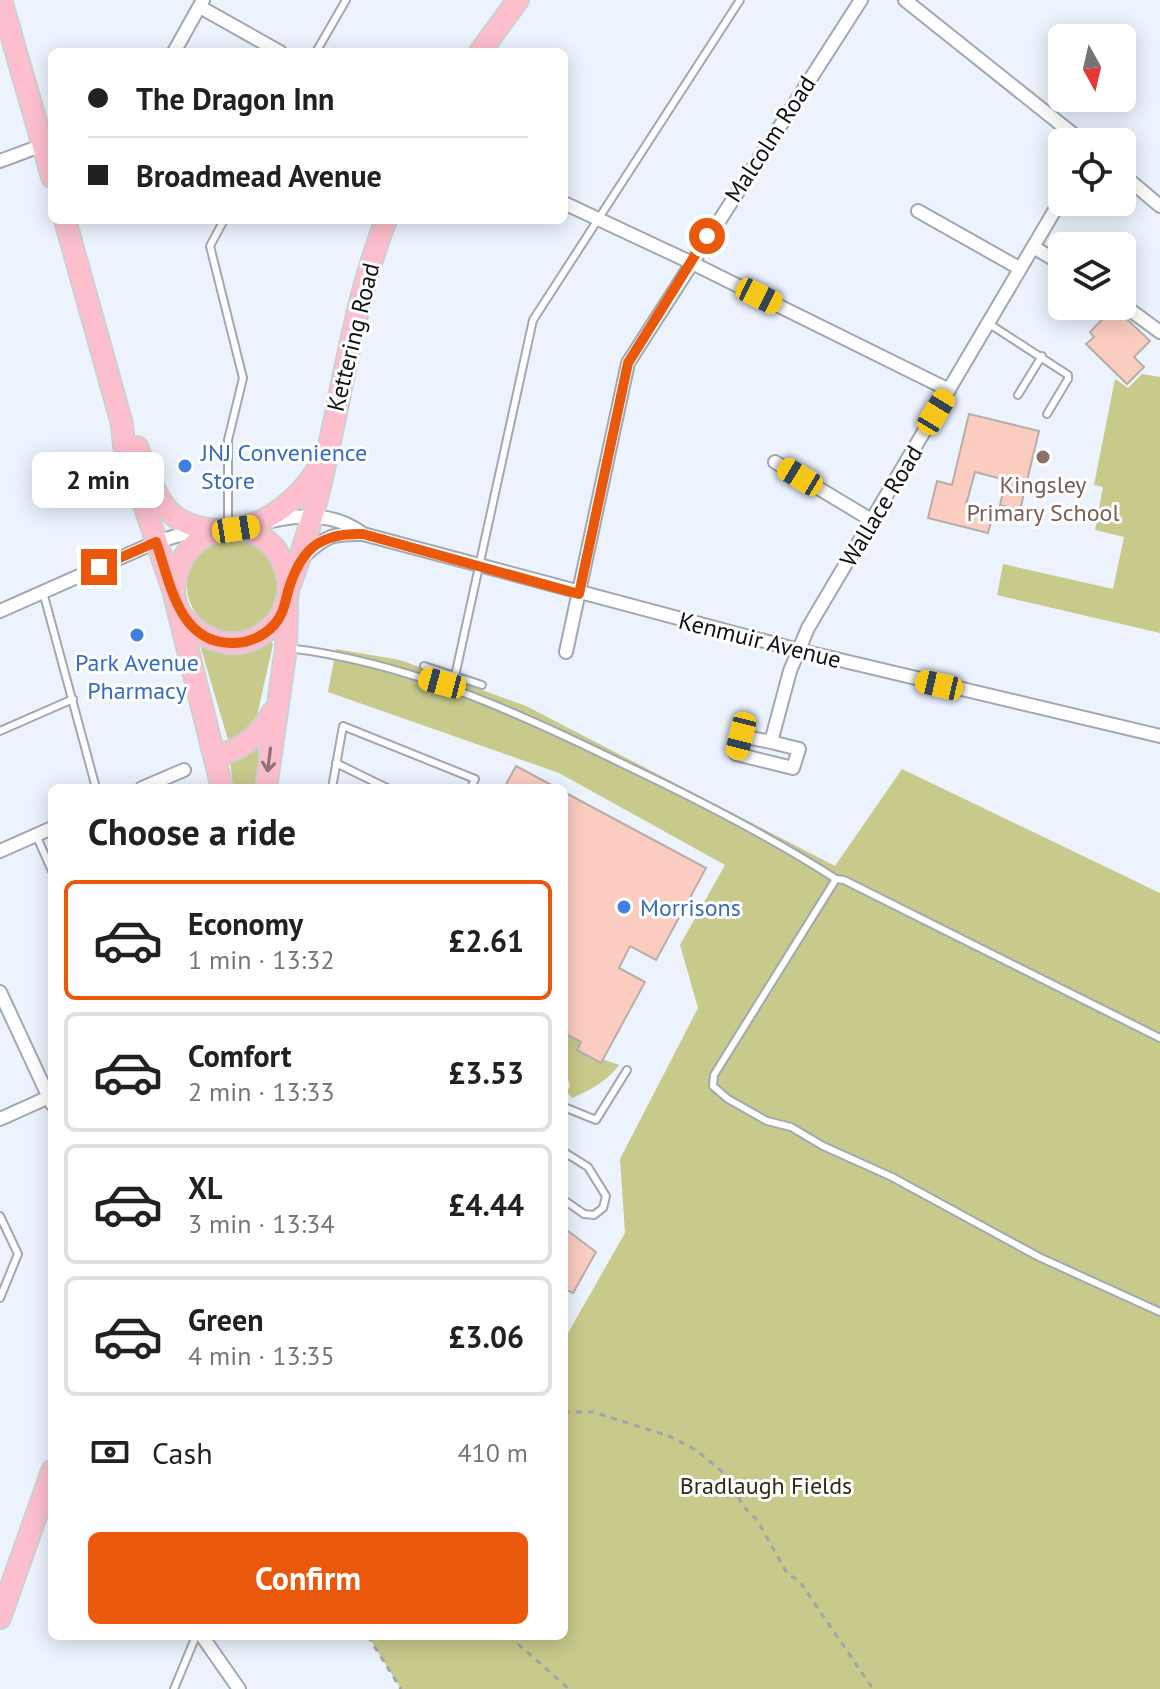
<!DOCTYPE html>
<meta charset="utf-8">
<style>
:root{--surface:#fff;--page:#f6f6f6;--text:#202124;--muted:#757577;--line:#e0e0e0;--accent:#ea580c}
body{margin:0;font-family:"PT Sans",sans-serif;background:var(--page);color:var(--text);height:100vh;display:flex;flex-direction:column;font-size:30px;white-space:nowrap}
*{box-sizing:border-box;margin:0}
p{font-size:26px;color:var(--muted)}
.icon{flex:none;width:44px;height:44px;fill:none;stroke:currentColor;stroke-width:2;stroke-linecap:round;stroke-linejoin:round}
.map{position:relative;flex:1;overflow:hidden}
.details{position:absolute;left:48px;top:784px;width:520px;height:856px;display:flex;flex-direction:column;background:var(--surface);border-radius:12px;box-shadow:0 4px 20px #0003}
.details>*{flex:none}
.guide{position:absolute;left:48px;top:48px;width:520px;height:176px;border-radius:12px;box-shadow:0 4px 20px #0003;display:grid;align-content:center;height:176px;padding:0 40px;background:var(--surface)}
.needle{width:52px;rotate:172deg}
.fabs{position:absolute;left:1048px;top:24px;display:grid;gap:16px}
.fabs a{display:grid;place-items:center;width:88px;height:88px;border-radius:12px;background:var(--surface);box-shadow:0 4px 20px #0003;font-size:40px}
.end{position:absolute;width:36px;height:36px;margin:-18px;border:10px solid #ea580c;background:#fff;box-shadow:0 0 0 4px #fff}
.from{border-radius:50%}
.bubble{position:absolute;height:56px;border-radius:12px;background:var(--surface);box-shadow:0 4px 20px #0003;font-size:26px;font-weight:800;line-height:56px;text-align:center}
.car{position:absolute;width:24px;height:48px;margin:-24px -12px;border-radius:10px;box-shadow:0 0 6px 2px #0007;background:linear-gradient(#f5c518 24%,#345 0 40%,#f5c518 0 76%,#345 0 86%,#f5c518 0)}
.guide b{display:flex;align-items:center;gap:28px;height:76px;font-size:30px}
.guide b+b{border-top:2px solid var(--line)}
.guide i{width:20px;height:20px;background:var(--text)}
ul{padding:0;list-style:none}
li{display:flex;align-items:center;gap:24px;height:120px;margin:0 16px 12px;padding:0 24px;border:4px solid var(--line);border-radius:12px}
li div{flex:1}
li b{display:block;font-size:30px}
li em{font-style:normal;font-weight:800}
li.on{border-color:var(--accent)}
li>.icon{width:72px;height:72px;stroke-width:1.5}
h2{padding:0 40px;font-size:36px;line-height:96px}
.pay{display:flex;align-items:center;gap:20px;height:88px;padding:0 40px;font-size:30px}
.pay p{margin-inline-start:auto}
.cta{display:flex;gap:16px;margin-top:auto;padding:16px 40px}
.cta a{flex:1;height:92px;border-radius:12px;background:var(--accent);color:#fff;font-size:32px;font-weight:800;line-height:92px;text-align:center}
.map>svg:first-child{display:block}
.green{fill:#c7ca8a}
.building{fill:#fbcdc1;stroke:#b9adaa;stroke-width:2}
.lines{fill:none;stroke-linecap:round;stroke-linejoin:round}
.lane-casing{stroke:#a1a8b1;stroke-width:10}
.street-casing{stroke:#a1a8b1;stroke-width:16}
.primary-casing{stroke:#cfcfd0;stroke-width:24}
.path{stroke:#9fa5ac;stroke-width:3;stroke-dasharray:6 6;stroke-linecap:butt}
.lane{stroke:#fff;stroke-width:6}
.street{stroke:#fff;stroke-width:12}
.primary{stroke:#fdbfcd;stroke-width:20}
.oneway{stroke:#917079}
.route{stroke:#ea580c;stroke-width:10}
.education-dot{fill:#8d6e63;stroke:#fff;stroke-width:3}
.shop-dot{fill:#3f7fe0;stroke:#fff;stroke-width:3}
.labels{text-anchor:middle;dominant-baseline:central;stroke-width:6;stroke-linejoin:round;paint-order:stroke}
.street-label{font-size:24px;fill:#0e1013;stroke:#fff}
.shop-label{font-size:24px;fill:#366cbe;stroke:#fff;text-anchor:start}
.education-label{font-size:24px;fill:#785e54;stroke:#fff}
.park-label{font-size:24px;fill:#2d2e0f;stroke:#fff}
</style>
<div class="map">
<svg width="1160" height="1689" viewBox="0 0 1160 1689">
<rect width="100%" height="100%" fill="#ecf3fd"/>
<g class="green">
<polygon points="1142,374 1160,377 1160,633 997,595 1003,564 1113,589 1124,537 1095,530 1103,487 1094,485 1115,379 1128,388"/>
<circle cx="233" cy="586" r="46"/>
<path d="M270 640 273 644 255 725 229 743 200 645 204 642C230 653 247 657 270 640Z"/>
<polygon points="336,649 400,660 526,706 835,866 902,769 1160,893 1160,1689 401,1689 368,1636 564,1636 564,1340 625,1233 620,1159 698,1008 680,945 725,865 559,773 328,692"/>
<polygon points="259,744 257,788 233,788 230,760"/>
<path d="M564 1033 581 1042 577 1050 619 1065C607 1081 591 1090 572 1098L567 1092 570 1085 564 1067Z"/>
</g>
<g class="building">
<polygon points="1114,307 1150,341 1134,357 1144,367 1127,384 1086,344 1094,337 1090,332"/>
<polygon points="969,414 1039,431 1020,510 1000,505 1006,480 975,472 966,505 994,512 988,533 928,518 937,481 952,485"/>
<polygon points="516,766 557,788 504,788"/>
<polygon points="564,792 706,868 656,960 630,946 619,968 645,982 601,1063 577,1050 581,1042 564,1033"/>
<polygon points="564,1228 596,1252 573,1293 564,1289"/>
</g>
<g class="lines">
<g class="lane-casing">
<g id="lane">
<polyline points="316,52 346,0"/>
<polyline points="224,220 210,246 243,378 228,440 228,527"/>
<polyline points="988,323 1068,375 1068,379 1047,414"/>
<polyline points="1018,395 1042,356"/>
<polyline points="43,592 96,788"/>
<path d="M288 648C407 662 515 711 621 763 695 798 768 835 836 879L844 880 1160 1038"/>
<polyline points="424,666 482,685"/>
<polyline points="455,676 533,320 740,0"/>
<polyline points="0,731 73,699"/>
<polyline points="336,763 387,788"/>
<polyline points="332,788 343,726 475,779 471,788"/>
<polyline points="36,835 52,871"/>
<polyline points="836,879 714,1075 713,1086 728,1099 767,1121 791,1127 823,1146 892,1177 1039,1257 1160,1312"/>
<polyline points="564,1107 596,1120 627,1070"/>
<polyline points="564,1152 588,1167 606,1196 603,1208 594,1215 584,1214 564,1200"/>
<polyline points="0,1216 18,1254 0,1298"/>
<polyline points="174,1689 196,1636"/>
</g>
</g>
<g class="street-casing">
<g id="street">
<polyline points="905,0 1083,142"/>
<polyline points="200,7 280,52"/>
<polyline points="174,52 203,0"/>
<polyline points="0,161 43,145"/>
<polyline points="1122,174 1160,206"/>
<polyline points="564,203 690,262 949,390"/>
<polyline points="918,211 1019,268"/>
<polyline points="1033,247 1062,264"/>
<polyline points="1122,304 1160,332"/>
<polyline points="775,462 873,521"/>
<path d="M271 521C304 514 335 513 363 534"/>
<path d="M304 556C326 536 333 533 363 534L798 650 1160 736"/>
<polyline points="0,611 156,542 200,529"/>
<polyline points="566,652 628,363 861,0"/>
<polyline points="771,742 741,736 736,754 793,768 799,749 771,742 790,671 808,628 1062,198"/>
<polyline points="142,788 184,770"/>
<polyline points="0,851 52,828"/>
<polyline points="0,992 52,1104"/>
<polyline points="0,1119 49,1097"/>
<polyline points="202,1636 239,1689"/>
</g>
</g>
<g class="primary-casing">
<g id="primary">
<polyline points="1,0 52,177"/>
<polyline points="480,52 518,0"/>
<polyline points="65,220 122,424 124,446 173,590"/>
<path d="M137 447C157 494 161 527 219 530"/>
<path d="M236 529C269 523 300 498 317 470"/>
<path d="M289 587C336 469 340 338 386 220"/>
<path d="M179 612C201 641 236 656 268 630 282 619 290 600 288 581 277 505 175 515 174 594L222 788"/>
<path d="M216 756C241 750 260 736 272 713"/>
<polyline points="266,788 286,648 287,607"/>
<polyline points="0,1618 52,1471"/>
</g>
</g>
<g class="path">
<polyline points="564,1412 593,1412 669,1436 696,1450 731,1479 742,1505 757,1520 787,1573 800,1582 873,1689"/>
<polyline points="368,1636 401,1689"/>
<polyline points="509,1636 569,1689"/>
</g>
<use href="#lane" class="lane"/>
<use href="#street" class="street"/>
<use href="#primary" class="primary"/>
</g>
<defs><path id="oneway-shaft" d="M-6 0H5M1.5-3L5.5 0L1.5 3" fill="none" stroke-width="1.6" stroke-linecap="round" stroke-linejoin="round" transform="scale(2)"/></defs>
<use class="oneway" href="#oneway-shaft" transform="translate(269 760) rotate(97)"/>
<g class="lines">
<path class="route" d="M99 567 156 542C170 581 178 642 230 643 246 644 263 637 274 625 285 613 285 599 290 585 303 546 323 533 363 534L579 594 628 363 707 236"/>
</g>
<circle class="education-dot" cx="1043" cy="457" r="8"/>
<g class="shop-dot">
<circle cx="185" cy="466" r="8"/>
<circle cx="137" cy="635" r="8"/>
<circle cx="624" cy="907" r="8"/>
</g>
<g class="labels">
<g class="street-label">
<text transform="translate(770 139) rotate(-57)">Malcolm Road</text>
<text transform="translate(353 337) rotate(-76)">Kettering Road</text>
<text transform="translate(881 506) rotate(-59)">Wallace Road</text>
<text transform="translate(760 640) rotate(14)">Kenmuir Avenue</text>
</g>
<g class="shop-label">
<text x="201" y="452">JNJ Convenience<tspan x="201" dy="28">Store</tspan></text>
<text x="137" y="662" text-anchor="middle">Park Avenue<tspan x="137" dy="28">Pharmacy</tspan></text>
<text x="640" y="907">Morrisons</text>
</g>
<g class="education-label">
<text x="1043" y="484">Kingsley<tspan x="1043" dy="28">Primary School</tspan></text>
</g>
<g class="park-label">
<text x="766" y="1485">Bradlaugh Fields</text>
</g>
</g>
</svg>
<div class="fabs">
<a><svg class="needle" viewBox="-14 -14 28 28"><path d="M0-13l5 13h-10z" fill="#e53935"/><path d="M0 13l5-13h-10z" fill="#757577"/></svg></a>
<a><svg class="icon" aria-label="locate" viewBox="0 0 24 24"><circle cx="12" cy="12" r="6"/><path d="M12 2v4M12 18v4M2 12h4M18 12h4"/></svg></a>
<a><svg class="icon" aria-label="layers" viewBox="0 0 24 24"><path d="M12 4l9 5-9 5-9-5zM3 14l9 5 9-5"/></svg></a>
</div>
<i class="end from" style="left:707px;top:236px"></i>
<i class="end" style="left:99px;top:567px"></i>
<div class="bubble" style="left:32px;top:452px;width:132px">2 min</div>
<i class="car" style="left:759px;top:296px;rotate:116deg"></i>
<i class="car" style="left:936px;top:412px;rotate:31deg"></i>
<i class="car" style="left:800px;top:477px;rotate:301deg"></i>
<i class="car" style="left:236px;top:529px;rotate:81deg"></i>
<i class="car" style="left:442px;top:683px;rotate:285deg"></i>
<i class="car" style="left:939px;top:685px;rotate:283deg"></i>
<i class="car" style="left:741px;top:736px;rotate:194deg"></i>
<div class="guide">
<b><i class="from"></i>The Dragon Inn</b>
<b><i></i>Broadmead Avenue</b>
</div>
<section class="details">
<h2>Choose a ride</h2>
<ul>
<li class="on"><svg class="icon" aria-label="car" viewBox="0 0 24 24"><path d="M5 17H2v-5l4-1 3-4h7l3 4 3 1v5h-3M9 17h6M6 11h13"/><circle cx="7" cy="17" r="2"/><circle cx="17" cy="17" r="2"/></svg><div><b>Economy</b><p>1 min · 13:32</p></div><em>£2.61</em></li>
<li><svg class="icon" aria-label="car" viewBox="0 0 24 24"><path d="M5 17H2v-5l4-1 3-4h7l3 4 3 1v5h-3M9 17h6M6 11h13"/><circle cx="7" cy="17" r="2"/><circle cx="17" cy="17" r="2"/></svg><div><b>Comfort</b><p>2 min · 13:33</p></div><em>£3.53</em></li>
<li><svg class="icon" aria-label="car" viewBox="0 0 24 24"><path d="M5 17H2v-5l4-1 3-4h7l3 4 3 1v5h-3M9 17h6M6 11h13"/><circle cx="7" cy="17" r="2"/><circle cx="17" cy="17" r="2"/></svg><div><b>XL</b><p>3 min · 13:34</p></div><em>£4.44</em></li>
<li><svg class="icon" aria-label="car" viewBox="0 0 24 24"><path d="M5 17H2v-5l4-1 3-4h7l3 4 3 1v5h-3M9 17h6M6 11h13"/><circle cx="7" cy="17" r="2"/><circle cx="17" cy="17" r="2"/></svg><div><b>Green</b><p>4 min · 13:35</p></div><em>£3.06</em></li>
</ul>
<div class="pay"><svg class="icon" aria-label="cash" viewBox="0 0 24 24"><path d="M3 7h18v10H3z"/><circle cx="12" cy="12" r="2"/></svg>Cash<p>410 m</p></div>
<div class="cta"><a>Confirm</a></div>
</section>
</div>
